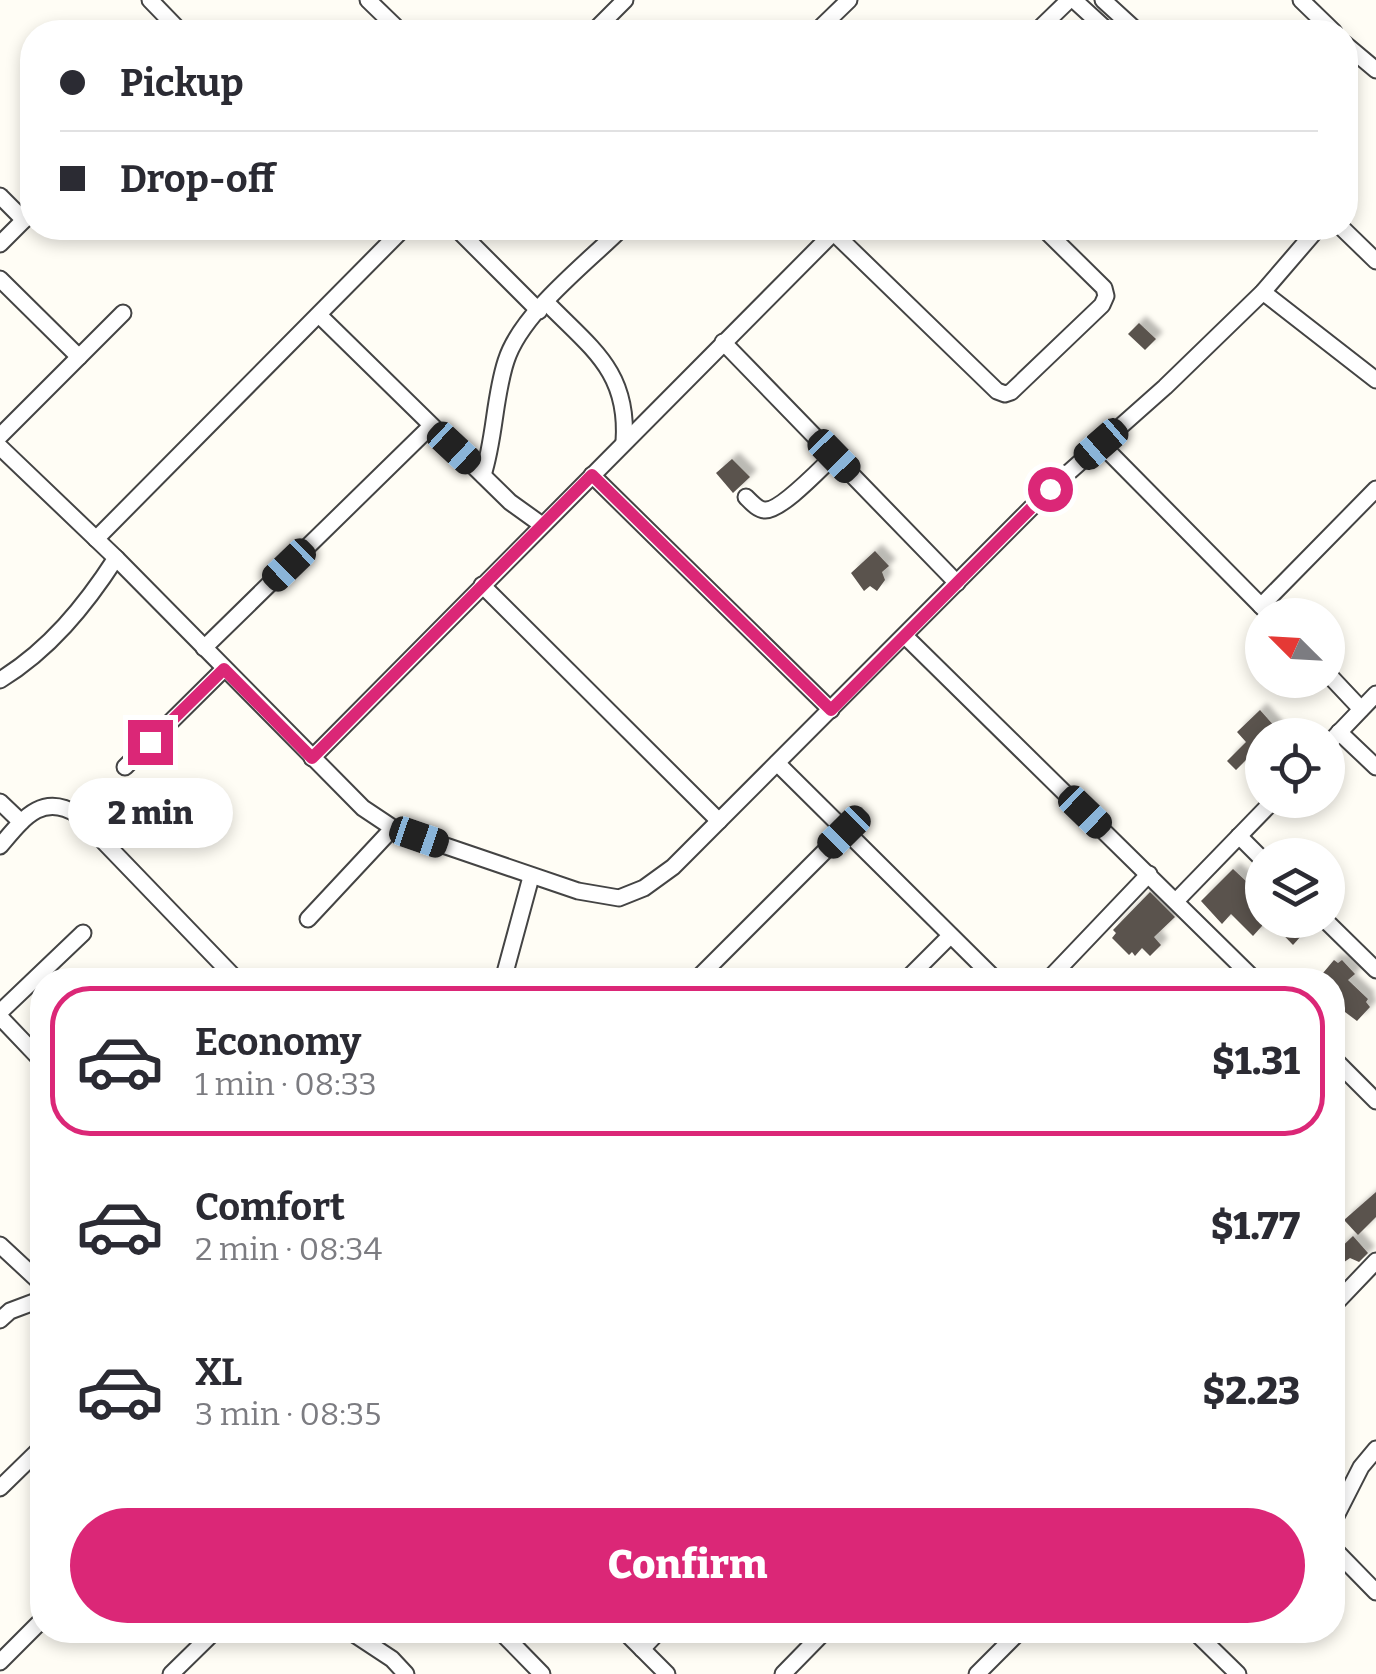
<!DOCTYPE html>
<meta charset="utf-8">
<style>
:root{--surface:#fff;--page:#f7f7f7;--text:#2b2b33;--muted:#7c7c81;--line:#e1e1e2;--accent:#db2777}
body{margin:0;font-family:Bitter,serif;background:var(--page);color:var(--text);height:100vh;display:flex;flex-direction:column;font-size:38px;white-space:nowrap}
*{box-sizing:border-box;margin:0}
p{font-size:32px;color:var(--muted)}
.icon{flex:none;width:55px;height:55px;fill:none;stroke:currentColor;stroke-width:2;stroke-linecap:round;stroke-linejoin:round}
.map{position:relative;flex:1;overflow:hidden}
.side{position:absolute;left:30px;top:968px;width:1315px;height:675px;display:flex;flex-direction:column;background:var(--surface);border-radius:40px;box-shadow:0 5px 15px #0003}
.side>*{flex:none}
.guide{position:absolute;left:20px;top:20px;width:1338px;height:220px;border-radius:40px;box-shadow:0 5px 15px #0003;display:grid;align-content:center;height:220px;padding:0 40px;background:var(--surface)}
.needle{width:65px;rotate:294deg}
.controls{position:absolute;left:1245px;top:598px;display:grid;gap:20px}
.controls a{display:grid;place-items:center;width:100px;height:100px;border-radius:50%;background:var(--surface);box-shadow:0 5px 15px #0003;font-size:50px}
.end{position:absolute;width:45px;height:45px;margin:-22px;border:12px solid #db2777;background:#fff;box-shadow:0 0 0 5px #fff}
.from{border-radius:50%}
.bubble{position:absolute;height:70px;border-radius:35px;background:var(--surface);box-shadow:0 5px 15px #0003;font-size:32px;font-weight:800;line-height:70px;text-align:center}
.car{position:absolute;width:30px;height:60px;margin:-30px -15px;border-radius:12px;box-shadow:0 0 8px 2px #0007;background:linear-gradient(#222 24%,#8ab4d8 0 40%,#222 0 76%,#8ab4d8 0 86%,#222 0)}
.guide b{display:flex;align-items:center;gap:35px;height:95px;font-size:38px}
.guide b+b{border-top:2px solid var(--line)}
.guide i{width:25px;height:25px;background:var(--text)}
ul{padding:18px 0 0;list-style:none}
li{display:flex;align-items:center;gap:30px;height:150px;margin:0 20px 15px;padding:0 20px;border:5px solid transparent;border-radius:40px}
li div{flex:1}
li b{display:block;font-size:38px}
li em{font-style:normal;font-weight:800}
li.on{border-color:var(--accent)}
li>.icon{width:90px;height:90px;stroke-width:1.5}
.action{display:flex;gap:20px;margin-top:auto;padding:20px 40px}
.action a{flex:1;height:115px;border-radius:60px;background:var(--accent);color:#fff;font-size:40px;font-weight:800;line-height:115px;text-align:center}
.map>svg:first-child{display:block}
.building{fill:#5a524d;filter:url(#shadow)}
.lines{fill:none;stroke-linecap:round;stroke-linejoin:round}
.minor-casing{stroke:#444;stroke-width:19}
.minor{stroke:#fff;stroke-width:15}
.route{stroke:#db2777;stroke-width:12}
</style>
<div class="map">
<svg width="1376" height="1674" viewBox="0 0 1376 1674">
<defs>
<filter id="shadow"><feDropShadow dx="7" dy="-7" stdDeviation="2.5" flood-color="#0004"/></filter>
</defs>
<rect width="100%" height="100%" fill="#fffdf5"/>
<g class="building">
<polygon points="1139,323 1156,339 1145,350 1128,334"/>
<polygon points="732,459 750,477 733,493 716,473"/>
<polygon points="875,551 889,566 882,572 885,580 877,591 870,586 864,591 851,573"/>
<polygon points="1260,710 1277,729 1271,735 1262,735 1262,744 1236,770 1227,761 1246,742 1237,732"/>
<polygon points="1233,869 1262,896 1262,926 1253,936 1231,914 1222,924 1201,901"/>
<polygon points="1150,892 1175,917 1154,937 1161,945 1150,956 1142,948 1135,956 1132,952 1129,955 1112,938 1116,933 1113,930"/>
<polygon points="1269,920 1306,920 1311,925 1293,945"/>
<polygon points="1334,960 1338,963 1342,960 1355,974 1348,980 1368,999 1366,1002 1370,1007 1357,1021 1337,1006 1336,1001 1342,994 1323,973"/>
<polygon points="1376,1192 1376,1217 1358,1235 1344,1220"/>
<polygon points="1353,1236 1368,1253 1359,1262 1350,1258 1340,1265 1333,1255"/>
</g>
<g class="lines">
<g class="minor-casing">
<g id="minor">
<polyline points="150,0 181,32"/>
<polyline points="368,0 401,32"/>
<polyline points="1074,0 1109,32"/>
<polyline points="1103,0 1138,32"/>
<polyline points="1301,0 1334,32"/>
<polyline points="593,32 625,0"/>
<polyline points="816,32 849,0"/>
<polyline points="1036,32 1069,0"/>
<polyline points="1345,44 1376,70"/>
<polyline points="0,196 24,220"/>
<polyline points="456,228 539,311"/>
<polyline points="1342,228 1376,261"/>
<polyline points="833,232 997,391 1005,394 1011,392 1102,305 1106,296 1104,288 1043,228"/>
<polyline points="0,244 32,212"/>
<polyline points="0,279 79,357"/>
<polyline points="1263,292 1376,380"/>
<path d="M547 303C592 349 629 372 624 442"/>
<polyline points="319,315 510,502 542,525"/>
<polyline points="723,342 957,583"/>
<polyline points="0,436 123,313"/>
<polyline points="1101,444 1270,615"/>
<polyline points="0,447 116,558 363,808 393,828 578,891 619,898 644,888 673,867 1050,489 1165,387 1263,292 1318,228"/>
<path d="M483 475C495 438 494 398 506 361 521 313 587 263 622 228"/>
<polyline points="592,475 831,710"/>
<path d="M746 497C751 502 758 510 765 510 781 511 821 468 834 456"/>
<polyline points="96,539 404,228"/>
<polyline points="482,585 719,821"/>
<polyline points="1261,606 1376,489"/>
<polyline points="905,636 1255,980"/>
<polyline points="204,648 431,426"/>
<polyline points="1328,674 1361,709"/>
<path d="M0 680C49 650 85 606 116 558"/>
<polyline points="1339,732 1376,767"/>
<polyline points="1328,744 1376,694"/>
<polyline points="312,758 838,228"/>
<polyline points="777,763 996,980"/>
<polyline points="125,767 224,669"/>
<polyline points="0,802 21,822"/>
<polyline points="1239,836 1262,859"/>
<path d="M0 846C23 819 42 792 78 815L237 980"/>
<polyline points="1176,901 1274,800"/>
<polyline points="308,919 393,828"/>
<polyline points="1325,920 1376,970"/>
<polyline points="503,980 531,877"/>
<polyline points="696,980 844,832"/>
<polyline points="906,980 950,936"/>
<polyline points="1048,980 1149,874"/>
<polyline points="0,1012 83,933"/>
<polyline points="0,1017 42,1061"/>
<polyline points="1332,1057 1376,1101"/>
<polyline points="0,1245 42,1284"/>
<polyline points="1332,1307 1376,1261"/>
<polyline points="0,1320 10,1311 42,1299"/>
<polyline points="0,1488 42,1447"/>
<polyline points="1332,1524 1361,1467 1376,1449"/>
<polyline points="1332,1547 1376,1592"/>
<polyline points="348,1630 392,1659 406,1674"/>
<polyline points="499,1630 542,1674"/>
<polyline points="623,1630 667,1674"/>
<polyline points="1193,1630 1238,1674"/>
<polyline points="642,1649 660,1630"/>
<polyline points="0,1662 42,1620"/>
<polyline points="171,1674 216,1630"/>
<polyline points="783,1674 826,1630"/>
<polyline points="977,1674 1021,1630"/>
</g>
</g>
<use href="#minor" class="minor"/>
</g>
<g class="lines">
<polyline class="route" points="150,742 224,669 312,758 592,475 831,710 1050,489"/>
</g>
</svg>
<div class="controls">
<a><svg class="needle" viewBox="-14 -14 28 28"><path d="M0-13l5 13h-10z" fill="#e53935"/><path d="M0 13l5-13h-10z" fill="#7c7c81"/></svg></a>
<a><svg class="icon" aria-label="locate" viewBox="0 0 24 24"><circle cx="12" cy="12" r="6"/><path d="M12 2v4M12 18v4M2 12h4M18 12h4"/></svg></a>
<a><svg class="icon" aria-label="layers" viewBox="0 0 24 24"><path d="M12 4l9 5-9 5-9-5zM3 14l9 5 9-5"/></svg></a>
</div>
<i class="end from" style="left:1050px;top:489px"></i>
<i class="end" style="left:150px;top:742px"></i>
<div class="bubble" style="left:68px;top:778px;width:165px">2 min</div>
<i class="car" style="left:1101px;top:444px;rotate:229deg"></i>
<i class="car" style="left:454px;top:448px;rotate:133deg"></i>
<i class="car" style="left:834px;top:456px;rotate:136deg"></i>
<i class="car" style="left:289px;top:565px;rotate:226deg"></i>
<i class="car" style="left:1085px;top:812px;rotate:134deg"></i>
<i class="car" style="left:844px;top:832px;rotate:225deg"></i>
<i class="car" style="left:419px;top:837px;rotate:109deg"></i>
<div class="guide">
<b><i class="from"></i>Pickup</b>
<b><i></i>Drop-off</b>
</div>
<section class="side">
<ul>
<li class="on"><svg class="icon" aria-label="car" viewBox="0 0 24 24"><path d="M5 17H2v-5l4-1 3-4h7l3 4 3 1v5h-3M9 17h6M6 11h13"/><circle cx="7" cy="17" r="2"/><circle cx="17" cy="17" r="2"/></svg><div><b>Economy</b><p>1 min · 08:33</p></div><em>$1.31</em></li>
<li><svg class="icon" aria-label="car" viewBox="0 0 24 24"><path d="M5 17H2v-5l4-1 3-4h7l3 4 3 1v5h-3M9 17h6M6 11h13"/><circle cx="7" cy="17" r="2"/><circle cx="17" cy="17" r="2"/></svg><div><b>Comfort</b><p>2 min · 08:34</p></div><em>$1.77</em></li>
<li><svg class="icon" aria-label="car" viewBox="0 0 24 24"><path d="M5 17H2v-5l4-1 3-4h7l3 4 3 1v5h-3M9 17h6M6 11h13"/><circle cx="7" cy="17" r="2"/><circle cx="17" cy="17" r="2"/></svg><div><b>XL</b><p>3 min · 08:35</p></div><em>$2.23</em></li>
</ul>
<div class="action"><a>Confirm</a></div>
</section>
</div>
